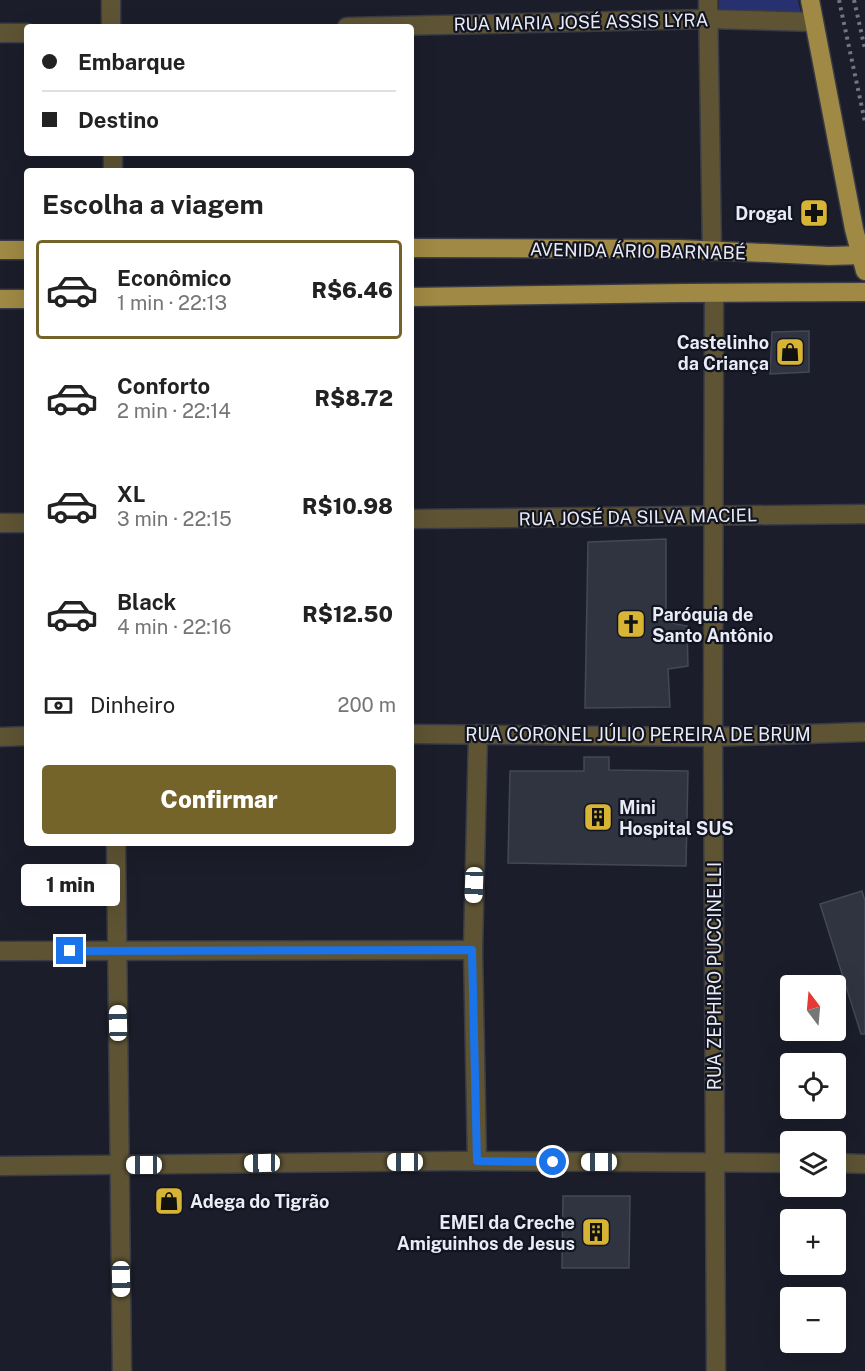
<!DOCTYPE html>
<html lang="pt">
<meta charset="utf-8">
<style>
:root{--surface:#fff;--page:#f2f2f2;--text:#222;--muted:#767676;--line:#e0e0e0;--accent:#74642a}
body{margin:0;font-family:"Public Sans",sans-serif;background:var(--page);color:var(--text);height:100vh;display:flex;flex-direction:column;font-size:22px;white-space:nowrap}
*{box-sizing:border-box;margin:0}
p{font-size:20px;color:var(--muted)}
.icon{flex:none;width:33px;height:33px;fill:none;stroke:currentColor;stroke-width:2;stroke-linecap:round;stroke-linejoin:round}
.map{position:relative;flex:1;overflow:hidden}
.panel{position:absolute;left:24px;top:168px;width:390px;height:678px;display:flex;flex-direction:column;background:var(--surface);border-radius:6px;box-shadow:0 6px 24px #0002}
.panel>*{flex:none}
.guide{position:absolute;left:24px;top:24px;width:390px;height:132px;border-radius:6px;box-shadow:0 6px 24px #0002;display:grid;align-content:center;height:132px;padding:0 18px;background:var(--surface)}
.needle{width:39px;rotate:344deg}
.tools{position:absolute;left:780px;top:975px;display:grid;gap:12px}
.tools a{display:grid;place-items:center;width:66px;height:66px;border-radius:6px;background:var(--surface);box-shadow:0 6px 24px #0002;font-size:30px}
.end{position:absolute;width:27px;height:27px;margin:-14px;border:8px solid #1a73e8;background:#fff;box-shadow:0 0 0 3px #fff}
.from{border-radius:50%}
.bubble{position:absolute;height:42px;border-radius:6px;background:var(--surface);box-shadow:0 6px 24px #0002;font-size:20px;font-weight:800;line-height:42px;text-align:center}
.car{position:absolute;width:18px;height:36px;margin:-18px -9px;border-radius:8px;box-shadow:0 0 4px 2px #0007;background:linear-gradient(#fff 24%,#345 0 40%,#fff 0 76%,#345 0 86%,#fff 0)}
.guide b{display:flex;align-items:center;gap:21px;height:57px;font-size:22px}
.guide b+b{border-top:2px solid var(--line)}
.guide i{width:15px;height:15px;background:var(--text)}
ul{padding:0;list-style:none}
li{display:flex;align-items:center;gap:18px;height:99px;margin:0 12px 9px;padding:0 6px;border:3px solid transparent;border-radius:6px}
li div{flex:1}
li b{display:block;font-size:22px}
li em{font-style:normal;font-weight:800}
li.active{border-color:var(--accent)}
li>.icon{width:54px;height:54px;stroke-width:1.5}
h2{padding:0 18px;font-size:27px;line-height:72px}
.pay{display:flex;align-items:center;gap:15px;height:66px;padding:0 18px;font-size:22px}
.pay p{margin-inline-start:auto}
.primary-button{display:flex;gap:12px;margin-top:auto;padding:12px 18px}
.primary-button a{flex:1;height:69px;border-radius:6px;background:var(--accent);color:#fff;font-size:24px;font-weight:800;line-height:69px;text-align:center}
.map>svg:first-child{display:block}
.green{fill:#28316f}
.building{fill:#303441;stroke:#444856;stroke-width:1.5}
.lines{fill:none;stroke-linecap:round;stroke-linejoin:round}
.minor-casing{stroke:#383b46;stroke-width:21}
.major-casing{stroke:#383b46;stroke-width:21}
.path{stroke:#737681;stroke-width:4;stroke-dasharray:3 4.5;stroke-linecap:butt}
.minor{stroke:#5e5434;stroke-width:18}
.major{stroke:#9f8944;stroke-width:18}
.route{stroke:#1a73e8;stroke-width:8}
.labels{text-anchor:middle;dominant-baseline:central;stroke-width:4.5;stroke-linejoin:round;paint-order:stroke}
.street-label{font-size:18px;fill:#e9ecf5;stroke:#121521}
.poi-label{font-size:18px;font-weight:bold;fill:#e9ecf5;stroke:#121521;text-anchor:end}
</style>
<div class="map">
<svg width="865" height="1371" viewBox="0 0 865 1371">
<rect width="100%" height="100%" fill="#1b1e2a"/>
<polygon class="green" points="719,0 798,0 801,13 719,12"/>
<g class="building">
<polygon points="809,331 809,372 770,374 772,332"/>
<polygon points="666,539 666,622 687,626 688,666 668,669 670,707 585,708 588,542"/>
<polygon points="584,757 609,757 609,770 688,771 686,866 508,863 510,771 584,771"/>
<polygon points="862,891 865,901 865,1034 861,1034 820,904"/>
<polygon points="563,1196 630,1196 629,1268 562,1268"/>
</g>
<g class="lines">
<g class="minor-casing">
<g id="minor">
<polyline points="708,0 712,251"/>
<polyline points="111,27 111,0"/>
<polyline points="347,27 708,19 814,22"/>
<polyline points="0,33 27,33"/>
<polyline points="113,153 113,171"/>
<polyline points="714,293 713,737 716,1371"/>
<polyline points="411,519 865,514"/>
<polyline points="0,523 27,523"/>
<polyline points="411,734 713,737 865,732"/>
<polyline points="0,737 27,736"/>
<polyline points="116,843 122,1371"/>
<polyline points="0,951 473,950"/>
<polyline points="477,1161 473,950 478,734"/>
<polyline points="836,1163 865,1164"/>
<polyline points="0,1166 453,1161 790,1163"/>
</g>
</g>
<g class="major-casing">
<g id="major">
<polyline points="810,0 854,229 865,271"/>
<polyline points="411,248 681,249 829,256 865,255"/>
<polyline points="0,250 27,250"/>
<polyline points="411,297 684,293 865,292"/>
<polyline points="0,299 27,299"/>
</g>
</g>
<g class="path">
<polyline points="839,0 865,122"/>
<polyline points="854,0 865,49"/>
</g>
<use href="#minor" class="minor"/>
<use href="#major" class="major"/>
</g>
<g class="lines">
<polyline class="route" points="70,951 472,950 477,1161 553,1162"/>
</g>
<defs>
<g id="pharmacy-square" transform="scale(1.5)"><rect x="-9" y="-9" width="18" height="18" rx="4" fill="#d8b434" stroke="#121521"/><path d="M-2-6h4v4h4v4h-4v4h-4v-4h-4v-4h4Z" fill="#111"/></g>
<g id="shop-square" transform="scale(1.5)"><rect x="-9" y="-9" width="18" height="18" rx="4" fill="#d8b434" stroke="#121521"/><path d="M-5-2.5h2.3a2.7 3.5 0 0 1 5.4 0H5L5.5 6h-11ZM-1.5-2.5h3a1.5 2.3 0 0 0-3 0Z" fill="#111"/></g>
<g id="church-square" transform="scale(1.5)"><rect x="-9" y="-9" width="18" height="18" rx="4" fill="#d8b434" stroke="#121521"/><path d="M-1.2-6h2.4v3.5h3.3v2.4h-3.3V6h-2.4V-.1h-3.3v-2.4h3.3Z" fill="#111"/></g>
<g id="building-square" transform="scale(1.5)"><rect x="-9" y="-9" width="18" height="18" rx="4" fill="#d8b434" stroke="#121521"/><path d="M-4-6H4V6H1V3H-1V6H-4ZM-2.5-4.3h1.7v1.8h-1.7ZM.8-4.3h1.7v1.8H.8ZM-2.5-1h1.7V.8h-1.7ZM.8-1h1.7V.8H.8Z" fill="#111"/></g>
</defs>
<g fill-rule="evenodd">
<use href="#pharmacy-square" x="814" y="213"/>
<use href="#shop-square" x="790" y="352"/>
<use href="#church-square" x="631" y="624"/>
<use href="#building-square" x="598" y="817"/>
<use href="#shop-square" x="169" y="1201"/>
<use href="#building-square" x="596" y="1232"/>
</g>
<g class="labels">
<g class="street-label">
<text transform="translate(581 22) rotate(-1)">RUA MARIA JOSÉ ASSIS LYRA</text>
<text transform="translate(638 251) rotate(1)">AVENIDA ÁRIO BARNABÉ</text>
<text transform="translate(638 517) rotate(-1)">RUA JOSÉ DA SILVA MACIEL</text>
<text x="638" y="734">RUA CORONEL JÚLIO PEREIRA DE BRUM</text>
<text transform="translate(714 976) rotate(-90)">RUA ZEPHIRO PUCCINELLI</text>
</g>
<g class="poi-label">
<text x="793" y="213">Drogal</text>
<text x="769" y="342">Castelinho<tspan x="769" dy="21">da Criança</tspan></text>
<text x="652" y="614" text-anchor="start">Paróquia de<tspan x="652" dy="21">Santo Antônio</tspan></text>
<text x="619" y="807" text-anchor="start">Mini<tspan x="619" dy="21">Hospital SUS</tspan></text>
<text x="190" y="1201" text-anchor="start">Adega do Tigrão</text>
<text x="575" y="1222">EMEI da Creche<tspan x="575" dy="21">Amiguinhos de Jesus</tspan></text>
</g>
</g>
</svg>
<div class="tools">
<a><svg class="needle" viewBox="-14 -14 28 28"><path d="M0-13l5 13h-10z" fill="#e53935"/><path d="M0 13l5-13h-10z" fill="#767676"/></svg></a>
<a><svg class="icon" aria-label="locate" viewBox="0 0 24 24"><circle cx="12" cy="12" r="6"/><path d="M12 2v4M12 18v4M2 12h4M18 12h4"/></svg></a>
<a><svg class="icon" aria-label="layers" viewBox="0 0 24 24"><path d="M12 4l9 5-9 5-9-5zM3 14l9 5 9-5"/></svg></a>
<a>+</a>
<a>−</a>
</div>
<i class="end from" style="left:553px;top:1162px"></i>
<i class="end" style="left:70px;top:951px"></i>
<div class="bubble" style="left:21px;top:864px;width:99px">1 min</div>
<i class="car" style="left:474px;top:885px;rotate:182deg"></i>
<i class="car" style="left:118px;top:1023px;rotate:359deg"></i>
<i class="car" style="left:405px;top:1162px;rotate:270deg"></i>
<i class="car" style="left:599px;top:1162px;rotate:270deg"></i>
<i class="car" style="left:262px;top:1163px;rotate:269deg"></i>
<i class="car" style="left:144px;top:1165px;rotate:270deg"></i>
<i class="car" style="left:121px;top:1279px;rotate:179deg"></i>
<div class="guide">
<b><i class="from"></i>Embarque</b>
<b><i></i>Destino</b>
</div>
<section class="panel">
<h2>Escolha a viagem</h2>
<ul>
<li class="active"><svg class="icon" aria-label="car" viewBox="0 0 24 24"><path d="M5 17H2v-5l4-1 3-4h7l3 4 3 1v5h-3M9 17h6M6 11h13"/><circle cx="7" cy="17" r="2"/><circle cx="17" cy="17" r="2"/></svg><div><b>Econômico</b><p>1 min · 22:13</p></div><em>R$6.46</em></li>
<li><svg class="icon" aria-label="car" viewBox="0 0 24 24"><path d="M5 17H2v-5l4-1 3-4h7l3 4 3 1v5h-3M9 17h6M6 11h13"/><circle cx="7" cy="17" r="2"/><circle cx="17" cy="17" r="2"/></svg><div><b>Conforto</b><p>2 min · 22:14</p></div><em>R$8.72</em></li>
<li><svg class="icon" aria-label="car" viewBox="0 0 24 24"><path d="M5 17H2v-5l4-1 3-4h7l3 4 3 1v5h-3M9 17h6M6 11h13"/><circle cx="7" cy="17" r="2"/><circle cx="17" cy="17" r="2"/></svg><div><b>XL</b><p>3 min · 22:15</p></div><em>R$10.98</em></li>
<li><svg class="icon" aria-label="car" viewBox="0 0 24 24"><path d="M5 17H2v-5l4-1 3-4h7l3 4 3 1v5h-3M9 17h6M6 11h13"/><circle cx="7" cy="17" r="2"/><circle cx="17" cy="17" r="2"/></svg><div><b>Black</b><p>4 min · 22:16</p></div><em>R$12.50</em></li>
</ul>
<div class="pay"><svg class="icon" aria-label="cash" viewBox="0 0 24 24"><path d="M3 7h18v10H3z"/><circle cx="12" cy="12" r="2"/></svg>Dinheiro<p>200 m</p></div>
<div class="primary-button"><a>Confirmar</a></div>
</section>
</div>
